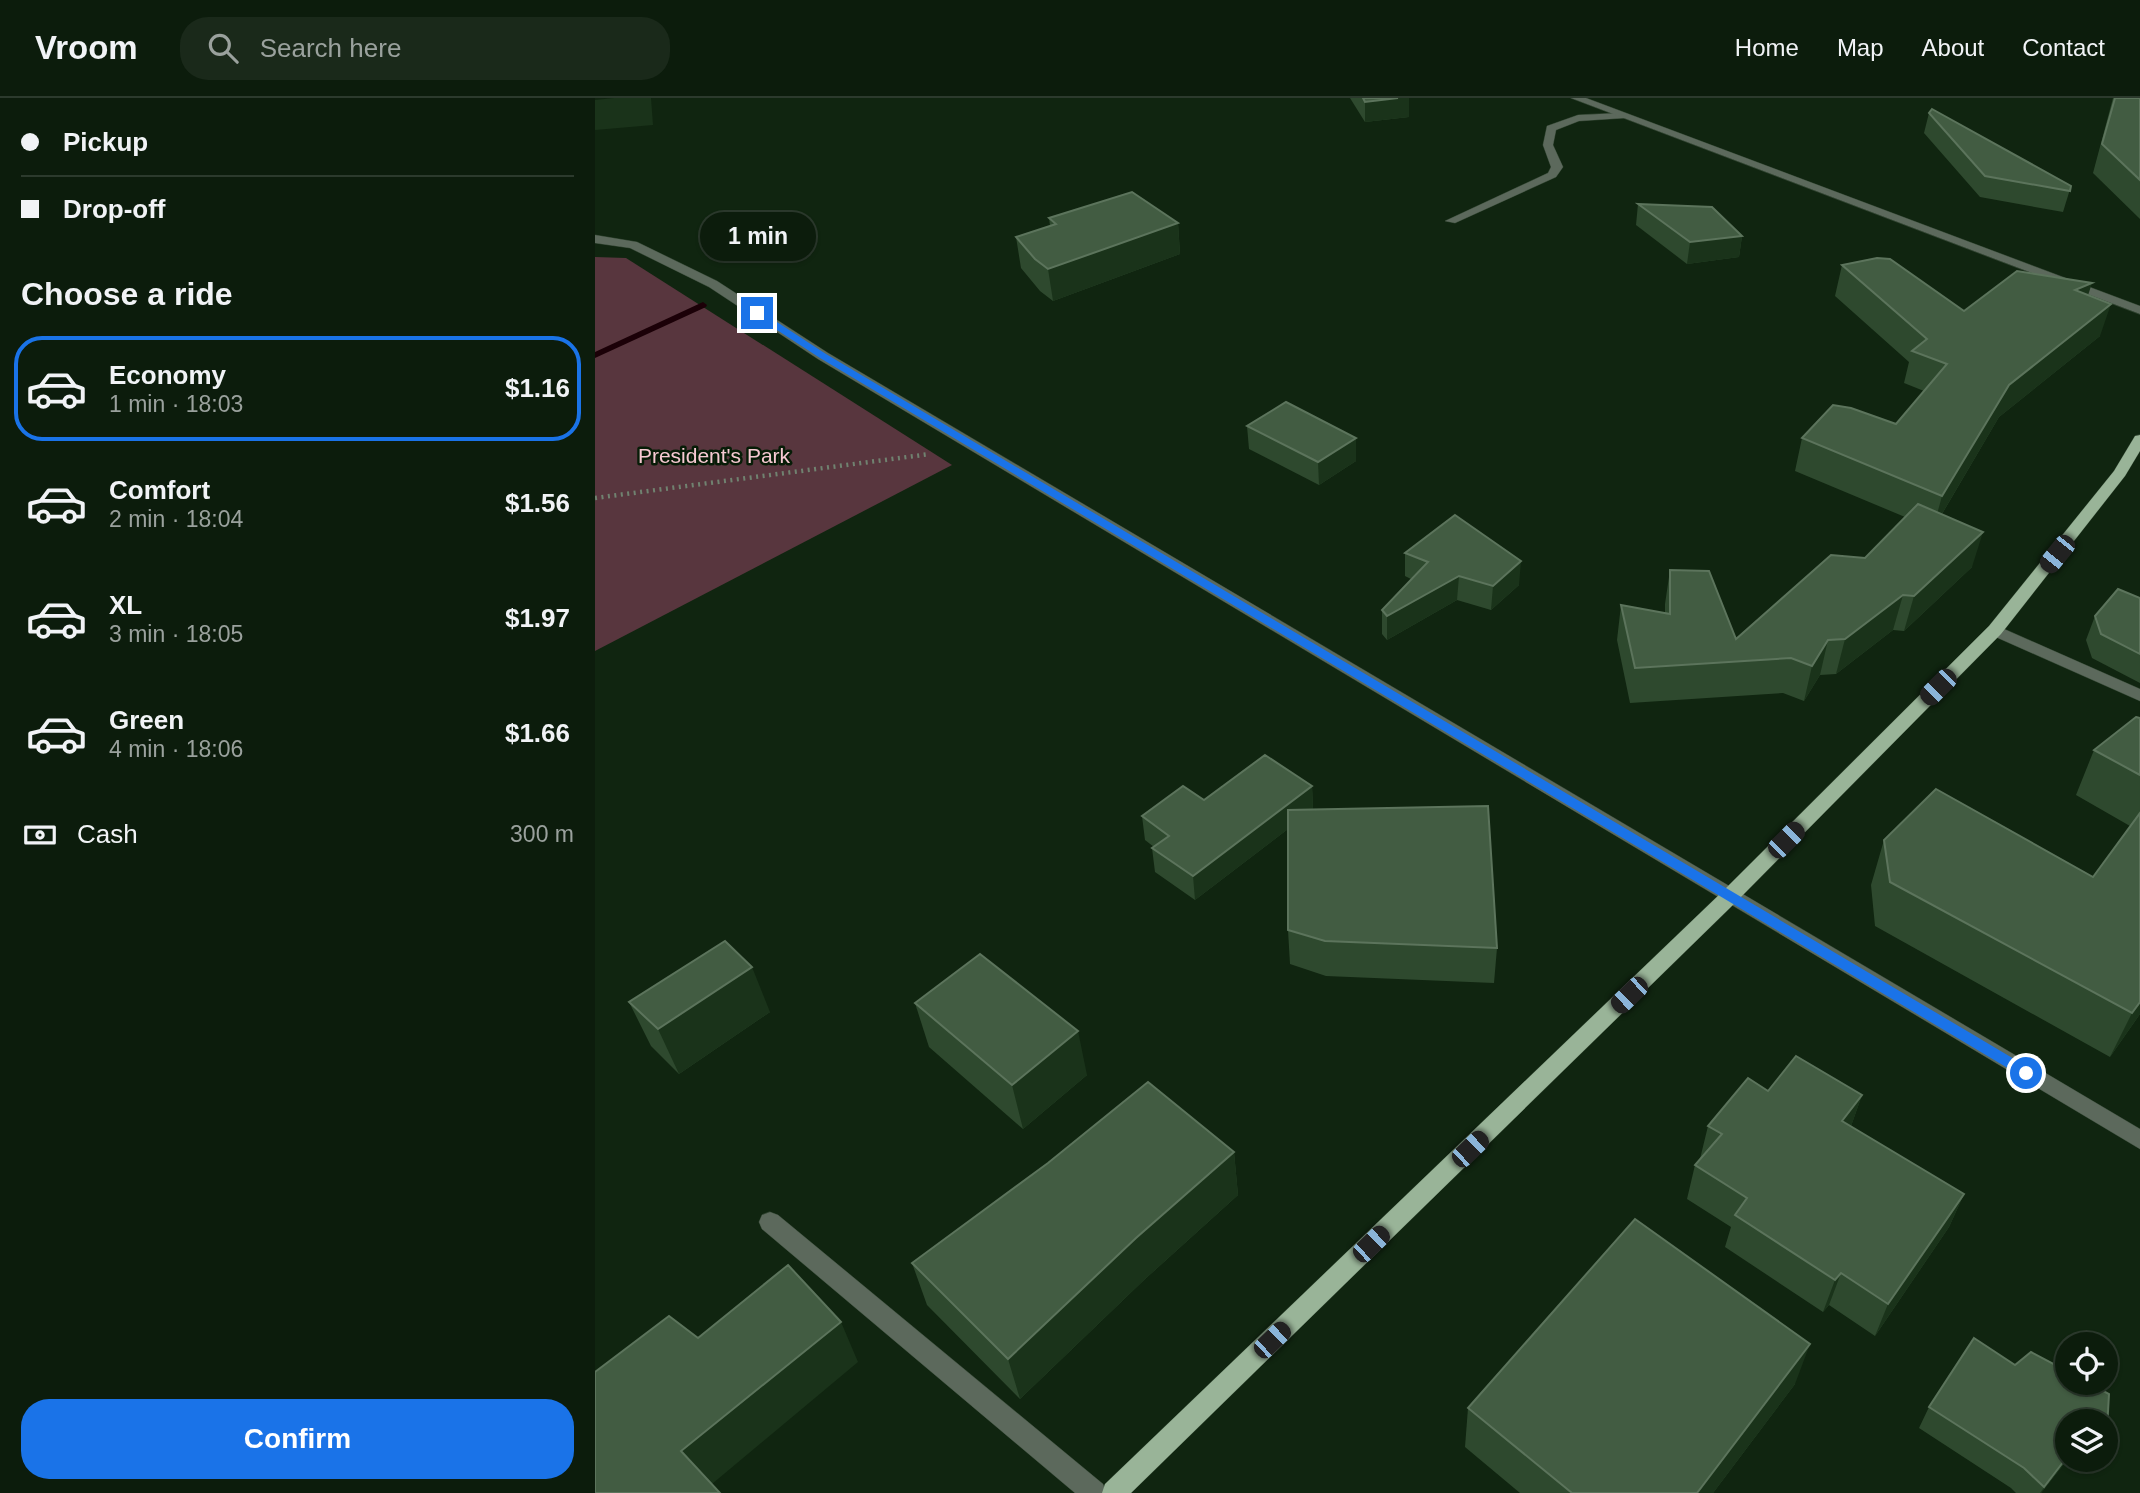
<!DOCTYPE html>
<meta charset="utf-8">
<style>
:root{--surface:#0c1c0c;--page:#1a291a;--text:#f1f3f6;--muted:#9aa19d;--line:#2c3a2d;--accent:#1a73e8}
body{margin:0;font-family:Arial,sans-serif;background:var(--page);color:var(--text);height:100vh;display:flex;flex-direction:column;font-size:26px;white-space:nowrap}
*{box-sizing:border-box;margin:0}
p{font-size:23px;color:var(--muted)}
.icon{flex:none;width:38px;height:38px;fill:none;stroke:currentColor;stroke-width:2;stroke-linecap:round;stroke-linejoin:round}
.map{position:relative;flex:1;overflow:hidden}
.side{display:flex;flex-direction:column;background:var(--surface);width:595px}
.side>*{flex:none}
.hud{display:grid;align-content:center;height:154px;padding:0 21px;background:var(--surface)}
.fabs{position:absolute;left:1460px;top:1234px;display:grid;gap:14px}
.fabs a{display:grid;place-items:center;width:63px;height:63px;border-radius:50%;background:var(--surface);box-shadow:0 2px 5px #0004,0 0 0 2px var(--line);font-size:35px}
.end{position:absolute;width:32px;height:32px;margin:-16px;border:9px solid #1a73e8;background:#fff;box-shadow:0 0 0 4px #fff}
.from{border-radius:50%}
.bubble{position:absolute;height:49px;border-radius:24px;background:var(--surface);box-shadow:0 2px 5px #0004,0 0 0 2px var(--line);font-size:23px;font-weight:700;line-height:49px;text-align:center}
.car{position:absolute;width:21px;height:42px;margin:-21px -10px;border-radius:9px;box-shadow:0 0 5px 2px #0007;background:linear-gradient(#222 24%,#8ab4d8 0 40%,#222 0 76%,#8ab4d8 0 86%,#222 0)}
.hud b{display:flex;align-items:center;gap:24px;height:66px;font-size:26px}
.hud b+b{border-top:2px solid var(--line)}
.hud i{width:18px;height:18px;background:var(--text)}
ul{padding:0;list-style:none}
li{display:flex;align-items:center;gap:21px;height:105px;margin:0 14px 10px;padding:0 7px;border:4px solid transparent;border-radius:28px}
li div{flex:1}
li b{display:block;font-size:26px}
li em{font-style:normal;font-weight:700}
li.active{border-color:var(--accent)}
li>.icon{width:63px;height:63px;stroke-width:1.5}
h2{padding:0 21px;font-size:32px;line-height:84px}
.pay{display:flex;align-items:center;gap:18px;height:77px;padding:0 21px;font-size:26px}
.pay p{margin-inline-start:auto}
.primary-button{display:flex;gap:14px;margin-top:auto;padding:14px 21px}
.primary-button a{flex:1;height:80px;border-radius:28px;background:var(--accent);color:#fff;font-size:28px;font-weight:700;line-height:80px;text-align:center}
header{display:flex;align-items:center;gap:42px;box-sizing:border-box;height:98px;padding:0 35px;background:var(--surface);border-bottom:2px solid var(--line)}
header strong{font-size:33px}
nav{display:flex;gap:38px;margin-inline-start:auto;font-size:24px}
.search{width:490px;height:63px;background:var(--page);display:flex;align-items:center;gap:18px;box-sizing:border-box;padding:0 24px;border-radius:28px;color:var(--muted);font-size:26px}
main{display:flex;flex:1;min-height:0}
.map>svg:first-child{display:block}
.green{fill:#58363e}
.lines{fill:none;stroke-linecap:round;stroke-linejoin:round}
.stream{fill:#1b0007;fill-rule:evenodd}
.service-casing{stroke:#2e422e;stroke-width:1}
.minor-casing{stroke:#2e422e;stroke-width:1}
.primary-casing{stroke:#2e422e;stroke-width:1}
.path{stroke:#708270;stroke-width:4.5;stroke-dasharray:2 4.5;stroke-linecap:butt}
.service{fill:#5c695c;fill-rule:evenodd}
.minor{fill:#5c695c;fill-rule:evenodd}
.primary{fill:#99b498;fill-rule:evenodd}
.wall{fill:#2e492e}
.shaded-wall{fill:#1a331a}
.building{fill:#425c42;stroke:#5c745c;stroke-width:2}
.route{fill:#1a73e8}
.labels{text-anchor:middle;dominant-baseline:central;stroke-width:5;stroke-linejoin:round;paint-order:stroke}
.park-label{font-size:21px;fill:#f7c9d2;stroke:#071c07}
</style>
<header>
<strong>Vroom</strong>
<div class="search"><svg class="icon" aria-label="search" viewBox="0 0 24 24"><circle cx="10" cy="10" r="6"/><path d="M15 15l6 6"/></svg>Search here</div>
<nav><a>Home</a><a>Map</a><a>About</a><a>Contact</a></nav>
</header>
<main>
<section class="side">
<div class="hud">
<b><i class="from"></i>Pickup</b>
<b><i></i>Drop-off</b>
</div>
<h2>Choose a ride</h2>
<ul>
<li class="active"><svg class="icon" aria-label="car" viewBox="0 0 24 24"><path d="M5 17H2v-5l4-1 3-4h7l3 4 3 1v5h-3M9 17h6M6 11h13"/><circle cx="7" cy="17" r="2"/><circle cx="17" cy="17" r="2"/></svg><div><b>Economy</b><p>1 min · 18:03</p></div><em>$1.16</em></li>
<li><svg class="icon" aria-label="car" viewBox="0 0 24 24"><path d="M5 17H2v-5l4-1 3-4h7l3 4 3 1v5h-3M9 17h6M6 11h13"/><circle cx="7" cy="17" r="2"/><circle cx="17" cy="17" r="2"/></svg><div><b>Comfort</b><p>2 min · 18:04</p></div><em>$1.56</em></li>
<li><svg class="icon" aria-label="car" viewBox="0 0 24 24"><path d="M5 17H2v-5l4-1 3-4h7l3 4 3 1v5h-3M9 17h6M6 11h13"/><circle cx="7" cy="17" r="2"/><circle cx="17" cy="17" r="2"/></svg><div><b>XL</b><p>3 min · 18:05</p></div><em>$1.97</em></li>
<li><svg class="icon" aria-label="car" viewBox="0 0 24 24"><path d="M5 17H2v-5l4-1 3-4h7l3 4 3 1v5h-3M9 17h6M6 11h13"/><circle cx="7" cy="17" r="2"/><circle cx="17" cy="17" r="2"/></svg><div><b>Green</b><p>4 min · 18:06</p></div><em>$1.66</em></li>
</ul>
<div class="pay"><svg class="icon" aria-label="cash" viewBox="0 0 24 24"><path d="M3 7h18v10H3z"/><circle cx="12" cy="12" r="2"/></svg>Cash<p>300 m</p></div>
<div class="primary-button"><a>Confirm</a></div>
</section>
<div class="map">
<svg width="1545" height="1395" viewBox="0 0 1545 1395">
<rect width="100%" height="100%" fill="#102510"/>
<polygon class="green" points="0,159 31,160 357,367 0,553"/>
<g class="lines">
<polygon class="stream" points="108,204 112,207 111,209 0,260 0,254"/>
<g class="service-casing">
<g id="service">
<polygon points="1026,15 1031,18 1030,20 984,23 961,32 958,47 968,69 961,79 860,125 850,123 953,75 956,69 948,47 952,28 983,17"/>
<polygon points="175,1114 183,1117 508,1386 511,1395 480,1395 167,1131 164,1124 167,1117"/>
</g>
</g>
<g class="minor-casing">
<g id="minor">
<polygon points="976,0 991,0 1545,208 1545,216"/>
<polygon points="0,137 42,144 122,183 233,255 1545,1031 1545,1051 223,261 114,189 35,150 0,145"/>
<polygon points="1400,527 1545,591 1545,603 1394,536 1392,532"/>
</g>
</g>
<g class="primary-casing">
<polygon id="primary" points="1545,337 1545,353 1530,378 1406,536 1141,804 536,1395 507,1395 510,1386 1127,794 1394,528 1519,373 1540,338"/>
</g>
<polyline class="path" points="0,400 335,356"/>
<use href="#service" class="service"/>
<use href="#minor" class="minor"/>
<use href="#primary" class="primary"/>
</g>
<g class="wall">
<polygon points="755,0 814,0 814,19 770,24"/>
<polygon points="1518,0 1545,0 1545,121 1498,75"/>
<polygon points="1334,15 1476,88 1468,114 1385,99 1329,35"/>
<polygon points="1043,106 1147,138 1144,159 1092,166 1041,127"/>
<polygon points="454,120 583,125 585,156 458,203 445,193 426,170 421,139 455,128"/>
<polygon points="1247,167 1369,213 1493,197 1505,238 1404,319 1347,416 1377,469 1309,533 1298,532 1241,576 1225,577 1209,603 1188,595 1035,605 1022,542 1026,507 1070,515 1070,506 1075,472 1141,541 1270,460 1310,419 1200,373 1207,340 1301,326 1329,293 1309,285 1314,264 1240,198"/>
<polygon points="652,328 761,363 724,387 654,351"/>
<polygon points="810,455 924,487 896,512 862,502 792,542 787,536 787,512 816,481 810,478"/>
<polygon points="1545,500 1545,585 1497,560 1491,542 1500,518"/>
<polygon points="1545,620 1545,916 1515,959 1280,828 1276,787 1289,742 1498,779 1535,728 1481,697 1499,652"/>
<polygon points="717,688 718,711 902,850 899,885 731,878 695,866 693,832 693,731 600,802 560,774 557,750 559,749 550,742 547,718 609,702"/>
<polygon points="34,904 175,914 84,976 56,948"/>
<polygon points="320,905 492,977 428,1031 334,949"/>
<polygon points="1173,993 1267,997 1256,1028 1369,1096 1354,1129 1280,1238 1234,1207 1228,1214 1130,1149 1136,1129 1092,1101 1100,1067 1105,1061 1113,1028"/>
<polygon points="639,1054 643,1097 549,1182 425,1301 332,1207 317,1165"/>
<polygon points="1379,1240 1420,1267 1436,1254 1472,1273 1472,1284 1492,1284 1514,1296 1512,1331 1510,1335 1510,1323 1472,1323 1472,1362 1446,1395 1421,1395 1416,1390 1324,1330 1334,1309"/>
<polygon points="1200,1286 1118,1395 925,1395 870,1349 873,1310"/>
</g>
<g class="shaded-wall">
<polygon points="19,0 56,0 58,27 0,32 0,2"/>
<polygon points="803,0 814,0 814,19 770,24 770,4"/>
<polygon points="583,125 585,156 458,203 453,171"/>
<polygon points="1147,138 1144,159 1092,166 1095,144"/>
<polygon points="1497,185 1487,216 1480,192"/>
<polygon points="1516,206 1505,238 1404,319 1338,431 1347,398 1414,287"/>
<polygon points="761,340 761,363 724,387 723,364"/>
<polygon points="1388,434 1377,469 1309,533 1319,498"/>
<polygon points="926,463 924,487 896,512 898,488"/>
<polygon points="864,478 862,502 792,542 792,518"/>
<polygon points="1308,497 1298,532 1241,576 1250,541"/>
<polygon points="1233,542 1225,577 1209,603 1217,568"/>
<polygon points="717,688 718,712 600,802 598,778"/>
<polygon points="157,869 175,914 84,976 63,931"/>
<polygon points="1545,904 1545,916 1515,959 1537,915"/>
<polygon points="483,933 492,977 428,1031 417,987"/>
<polygon points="1267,997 1255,1031 1247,1023"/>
<polygon points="639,1054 643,1097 549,1182 425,1301 413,1261 541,1140"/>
<polygon points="1369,1096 1354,1129 1280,1238 1293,1206"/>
<polygon points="1246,1175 1234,1207 1228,1214 1240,1182"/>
<polygon points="246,1224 263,1264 111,1391 86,1353"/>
<polygon points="1215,1246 1200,1286 1118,1395 1102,1395"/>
<polygon points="1472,1359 1472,1362 1446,1395 1445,1395"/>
</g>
<g class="building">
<polygon points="768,0 803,0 770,4"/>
<polygon points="1520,0 1545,0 1545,82 1507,46"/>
<polygon points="1337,11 1476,88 1475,93 1390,78 1334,15"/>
<polygon points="537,94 583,125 453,171 440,161 421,139 461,126 454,120"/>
<polygon points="1043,106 1117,109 1147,138 1095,144"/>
<polygon points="1282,160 1295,161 1369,213 1422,173 1497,185 1480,192 1516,206 1414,287 1347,398 1207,340 1238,307 1256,310 1301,326 1352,266 1317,253 1332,241 1247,167"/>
<polygon points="691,304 761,340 723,364 652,328"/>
<polygon points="1323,406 1388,434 1319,498 1308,497 1250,541 1233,542 1217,568 1196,560 1040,570 1026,507 1075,516 1075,472 1114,473 1141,541 1236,457 1270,460"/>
<polygon points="860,417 926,463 898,488 864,478 792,518 787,512 833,464 810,455"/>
<polygon points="1523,491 1545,500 1545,556 1506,536 1500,518"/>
<polygon points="1541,619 1545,620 1545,677 1499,652"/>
<polygon points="670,657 717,688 598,778 557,750 574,738 547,718 588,688 609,702"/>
<polygon points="1341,691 1498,779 1545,715 1545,904 1537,915 1295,784 1289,742"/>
<polygon points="893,708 902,850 730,843 693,832 693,712"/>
<polygon points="130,843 157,869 63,931 34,904"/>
<polygon points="385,856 483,933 417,987 320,905"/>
<polygon points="1201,958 1267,997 1247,1023 1369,1096 1293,1206 1246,1175 1240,1182 1140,1117 1152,1100 1100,1067 1127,1036 1113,1028 1153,980 1173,993"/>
<polygon points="553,984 639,1054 541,1140 413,1261 317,1165 453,1065"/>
<polygon points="1040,1121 1215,1246 1102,1395 977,1395 873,1310"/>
<polygon points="193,1167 246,1224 86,1353 125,1395 0,1395 0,1274 74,1218 103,1240"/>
<polygon points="1379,1240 1420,1267 1436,1254 1472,1273 1472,1284 1492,1284 1514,1296 1512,1331 1510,1331 1510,1323 1472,1323 1472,1359 1449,1389 1429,1370 1334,1309"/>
</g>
<polygon class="route" points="159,213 165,213 231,256 1436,971 1436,978 1426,978 225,260 159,217"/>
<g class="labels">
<g class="park-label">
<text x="119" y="357">President's Park</text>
</g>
</g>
</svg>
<div class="fabs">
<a><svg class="icon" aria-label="locate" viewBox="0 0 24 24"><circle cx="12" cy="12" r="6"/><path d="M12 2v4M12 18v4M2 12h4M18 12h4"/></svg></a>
<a><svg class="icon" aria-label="layers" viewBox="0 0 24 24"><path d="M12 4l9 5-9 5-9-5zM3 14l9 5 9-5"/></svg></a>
</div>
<i class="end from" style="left:1431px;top:975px"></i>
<i class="end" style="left:162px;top:215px"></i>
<div class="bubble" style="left:105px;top:114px;width:116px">1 min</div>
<i class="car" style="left:1462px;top:456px;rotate:219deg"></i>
<i class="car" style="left:1343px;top:589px;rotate:225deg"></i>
<i class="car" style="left:1191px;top:742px;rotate:45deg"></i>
<i class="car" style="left:1034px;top:897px;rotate:226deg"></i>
<i class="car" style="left:875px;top:1051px;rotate:46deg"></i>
<i class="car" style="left:776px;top:1146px;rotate:46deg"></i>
<i class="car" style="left:677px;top:1242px;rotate:46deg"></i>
</div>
</main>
